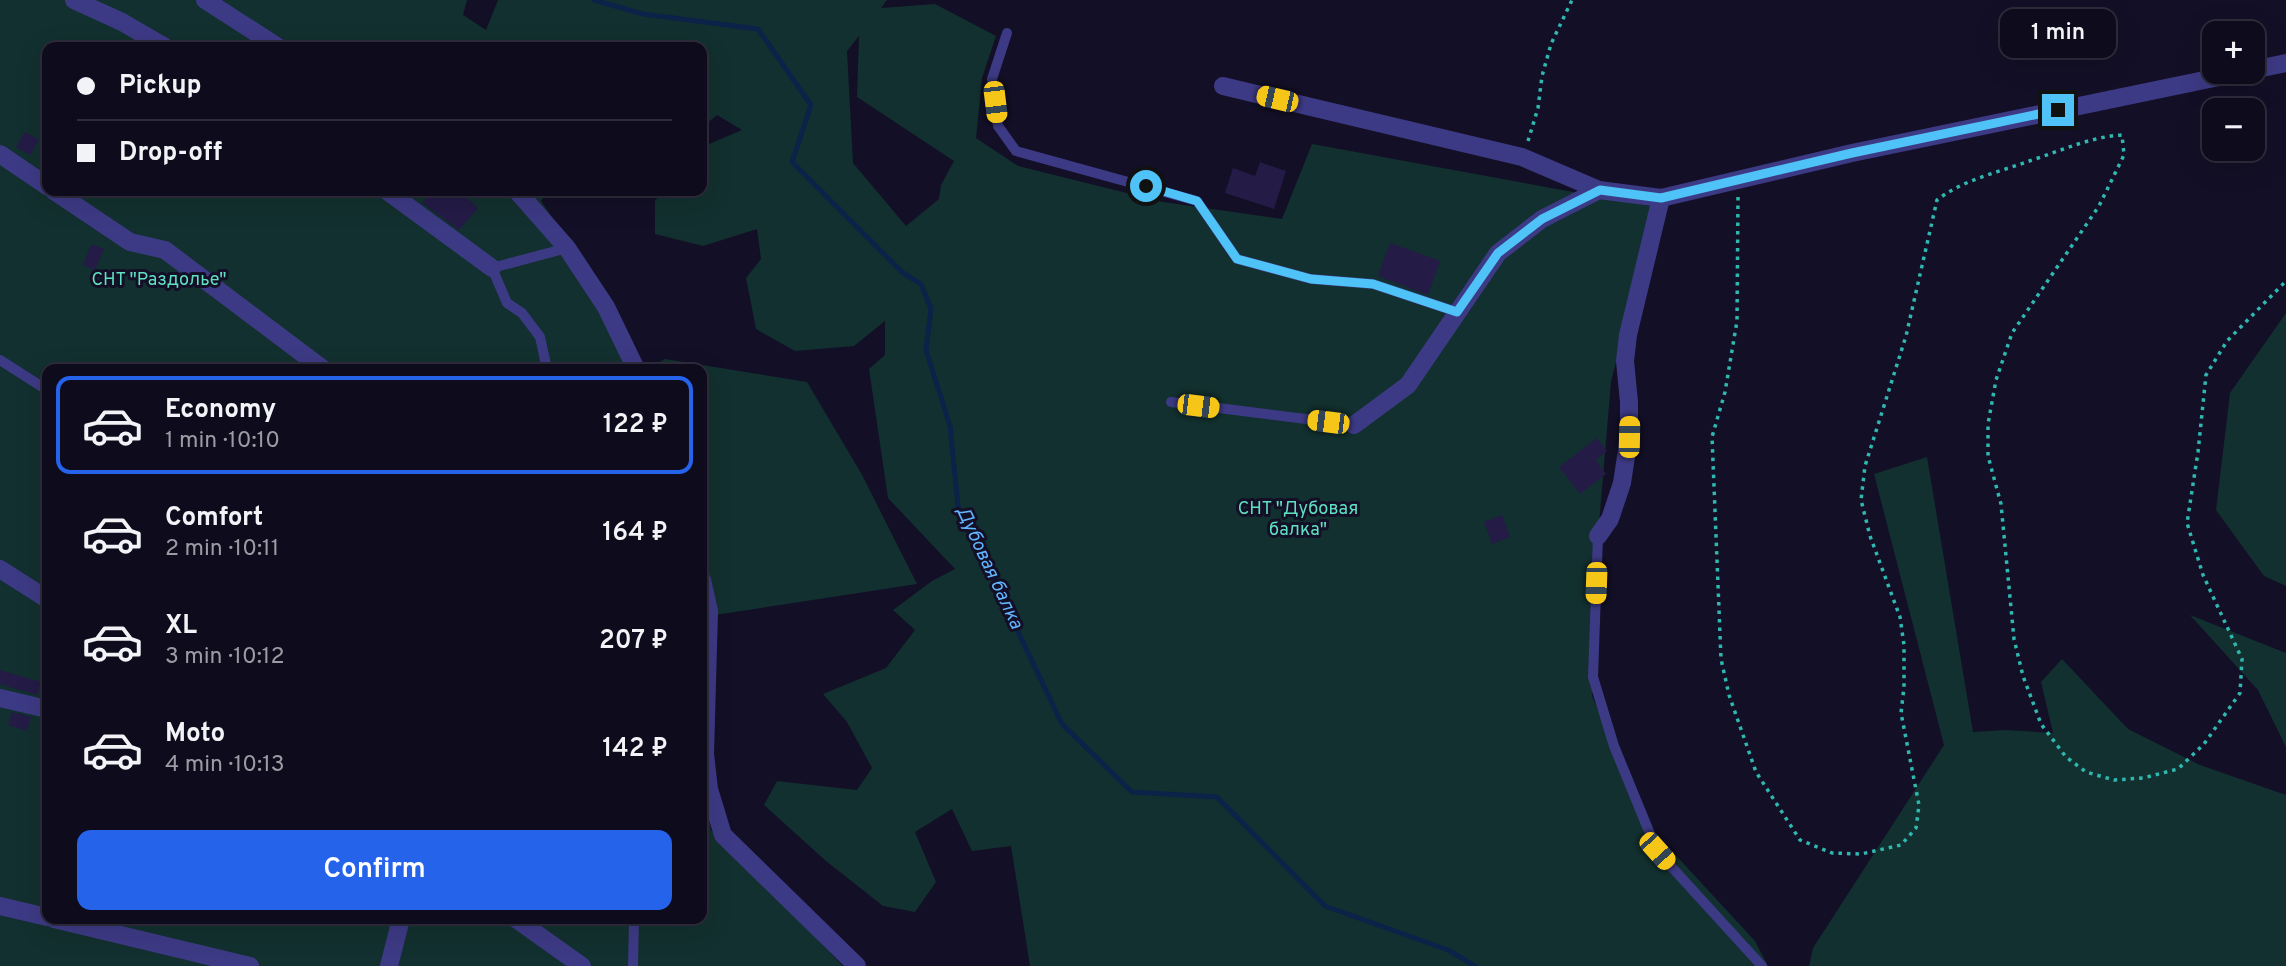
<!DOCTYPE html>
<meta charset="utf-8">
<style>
:root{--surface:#0e0b1c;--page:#171425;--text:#f1f3f6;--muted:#9b9ba3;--line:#2e2b3b;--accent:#2563eb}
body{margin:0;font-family:Overpass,sans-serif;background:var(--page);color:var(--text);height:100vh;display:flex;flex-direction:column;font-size:26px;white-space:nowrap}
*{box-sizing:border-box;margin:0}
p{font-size:23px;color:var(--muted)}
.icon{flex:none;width:38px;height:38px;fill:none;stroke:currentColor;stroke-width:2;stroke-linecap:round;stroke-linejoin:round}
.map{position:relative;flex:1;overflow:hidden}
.sheet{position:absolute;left:42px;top:364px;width:665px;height:560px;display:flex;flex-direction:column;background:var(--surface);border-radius:14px;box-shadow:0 7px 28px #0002,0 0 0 2px var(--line)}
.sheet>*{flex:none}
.guide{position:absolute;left:42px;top:42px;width:665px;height:154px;border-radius:14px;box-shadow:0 7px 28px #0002,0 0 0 2px var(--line);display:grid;align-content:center;height:154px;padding:0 35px;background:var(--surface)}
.tools{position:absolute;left:2202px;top:21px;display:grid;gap:14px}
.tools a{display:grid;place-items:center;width:63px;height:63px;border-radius:14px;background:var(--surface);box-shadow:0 7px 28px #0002,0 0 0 2px var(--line);font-size:35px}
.end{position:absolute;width:32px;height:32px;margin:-16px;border:9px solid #4fc3f7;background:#111;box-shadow:0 0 0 4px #111}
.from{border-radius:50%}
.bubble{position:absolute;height:49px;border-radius:14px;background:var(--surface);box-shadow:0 7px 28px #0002,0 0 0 2px var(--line);font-size:23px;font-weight:600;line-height:49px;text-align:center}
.car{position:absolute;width:21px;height:42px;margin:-21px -10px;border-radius:9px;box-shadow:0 0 5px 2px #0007;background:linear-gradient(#f5c518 24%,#345 0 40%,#f5c518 0 76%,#345 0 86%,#f5c518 0)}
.guide b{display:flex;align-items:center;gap:24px;height:66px;font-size:26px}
.guide b+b{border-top:2px solid var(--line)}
.guide i{width:18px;height:18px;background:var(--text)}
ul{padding:12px 0 0;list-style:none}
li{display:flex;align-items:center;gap:21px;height:98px;margin:0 14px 10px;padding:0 21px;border:4px solid transparent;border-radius:14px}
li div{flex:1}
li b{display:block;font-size:26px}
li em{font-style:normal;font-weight:600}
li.selected{border-color:var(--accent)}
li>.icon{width:63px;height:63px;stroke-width:1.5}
.action{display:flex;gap:14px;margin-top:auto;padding:14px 35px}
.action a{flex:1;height:80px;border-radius:14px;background:var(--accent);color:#fff;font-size:28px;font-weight:600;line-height:80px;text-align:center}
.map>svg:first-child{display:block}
.green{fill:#12302f;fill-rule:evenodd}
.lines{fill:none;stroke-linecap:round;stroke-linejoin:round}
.stream{stroke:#0c2248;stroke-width:5}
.building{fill:#241b47}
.path{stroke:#2fb8b0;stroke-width:3.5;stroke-dasharray:3.5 5;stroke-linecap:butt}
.service{stroke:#3d3a85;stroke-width:10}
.minor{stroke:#3d3a85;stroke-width:18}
.route{stroke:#4fc3f7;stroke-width:9}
.labels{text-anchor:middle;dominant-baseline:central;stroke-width:6;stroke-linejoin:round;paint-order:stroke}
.park-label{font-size:18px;fill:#5fe0c0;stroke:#130f26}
.water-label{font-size:19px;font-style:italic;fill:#62b6ff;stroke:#130f26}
</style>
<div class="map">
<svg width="2286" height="966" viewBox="0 0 2286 966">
<rect width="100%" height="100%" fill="#130f26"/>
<g class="green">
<path d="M0 0H467L463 15 486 30 498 0H887L881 8 935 4 996 36 982 78 976 138 1018 166 1163 202 1282 219 1312 144 1655 207 1611 382 1598 536 1592 696 1646 823 1755 941 1768 966H1030L1011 846 972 851 952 809 915 832 936 882 915 912 883 906 826 861 764 805 777 781 857 790 872 768 847 722 823 694 886 668 915 630 893 610 932 581 955 569 888 498 869 369 885 355V321L854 346 795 351 756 329 746 278 761 259 757 229 703 246 655 234V200L669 191H702V147L742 130 717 115 702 127V47H47V191H548L541 201 612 305 644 369H47V919H702V774L711 830 843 966H0ZM859 36 857 97 954 161 941 185 939 199 906 226 853 163 847 51Z"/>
<polygon points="2286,313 2286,586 2264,576 2216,510 2230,393"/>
<polygon points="665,359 807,382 861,473 917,584 702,617 702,624 702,369 647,369"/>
<polygon points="1927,457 1973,732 2006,730 2053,733 2041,682 2062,659 2128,729 2200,765 2286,795 2286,966 1809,966 1813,948 1944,745 1874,474"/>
<polygon points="2190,615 2286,653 2286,747 2258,690"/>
</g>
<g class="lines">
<polyline class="stream" points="594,0 643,14 758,29 811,105 792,162 903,273 921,284 931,309 926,350 950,426 958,506 1062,724 1132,792 1217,797 1325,906 1448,950 1475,966"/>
</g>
<g class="building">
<polygon points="25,132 39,140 30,155 16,147"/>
<polygon points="1260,162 1286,171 1274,209 1225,193 1233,168 1255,176"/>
<polygon points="433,191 459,191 478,208 459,230 422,203"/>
<polygon points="1390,243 1440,261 1428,295 1378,276"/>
<polygon points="91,244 104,249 95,270 83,265"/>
<polygon points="1597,438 1607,451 1596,460 1606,474 1580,494 1559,467"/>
<polygon points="1502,515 1510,537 1492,544 1484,522"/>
<polygon points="0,670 41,682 37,695 0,684"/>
<polygon points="12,712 31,717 27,731 8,725"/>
</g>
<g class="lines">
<g class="path">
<polyline points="1528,141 1538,108 1542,76 1551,44 1572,0"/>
<path d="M1738 197 1737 321 1725 392 1712 437 1721 659 1729 695 1756 772 1800 840 1832 853 1861 854 1901 845 1916 828 1919 805 1901 713 1904 687V645L1900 617 1870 536 1861 500 1865 466 1906 336 1937 200C1964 179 2000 172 2032 160 2063 150 2090 137 2122 135L2124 155 2099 206 2012 333 1996 380 1988 424V456L2001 504 2014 639 2023 676 2041 724 2066 757 2086 772 2114 780 2143 778 2178 769 2204 744 2240 693 2242 659 2203 575 2187 523 2198 452 2206 375 2227 341 2286 281"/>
</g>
<g class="service">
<polyline points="1007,33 992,79 998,126 1016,151 1197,201 1237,259 1311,279 1373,284 1457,312"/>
<polyline points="0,360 47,390"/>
<polyline points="547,369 540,337 522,313 507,303 492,268 567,248"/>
<polyline points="1171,402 1354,425"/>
<polyline points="1598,536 1593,677 1614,746 1657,851 1762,966"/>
<polyline points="633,966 634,919"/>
</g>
<g class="minor">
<polyline points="74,0 122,22 165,47"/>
<polyline points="205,0 278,47"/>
<polyline points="2252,70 2286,63"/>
<polyline points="1223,86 1522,157 1599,190 1661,198 1852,153 2243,72"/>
<polyline points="0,154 47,186"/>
<polyline points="54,191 130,242 165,250 323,369"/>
<polyline points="387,191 492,268"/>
<polyline points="517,191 567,248 606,307 636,369"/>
<polyline points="1354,425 1408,385 1498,253 1542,219 1599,190"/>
<polyline points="1598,536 1610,519 1622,483 1629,437 1629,402 1625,361 1628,335 1661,198"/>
<polyline points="0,569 47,599"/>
<polyline points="702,580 709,611 705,754 709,789 723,835 857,966"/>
<polyline points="0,698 47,709"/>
<polyline points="0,906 47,917"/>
<polyline points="54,919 250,966"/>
<polyline points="516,919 582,966"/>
<polyline points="389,966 401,919"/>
</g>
</g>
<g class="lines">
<polyline class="route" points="1146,186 1197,201 1237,259 1311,279 1373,284 1457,312 1498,253 1542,219 1600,190 1661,198 1852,153 2058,110"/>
</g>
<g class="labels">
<g class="park-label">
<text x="159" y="280">СНТ "Раздолье"</text>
<text x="1298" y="509">СНТ "Дубовая<tspan x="1298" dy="21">балка"</tspan></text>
</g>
<g class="water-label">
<text transform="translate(989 568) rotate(65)">Дубовая балка</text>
</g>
</g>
</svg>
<div class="tools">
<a>+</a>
<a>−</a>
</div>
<i class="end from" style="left:1146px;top:186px"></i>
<i class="end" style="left:2058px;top:110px"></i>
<div class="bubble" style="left:2000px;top:9px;width:116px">1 min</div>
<i class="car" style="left:1277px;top:99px;rotate:283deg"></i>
<i class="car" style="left:995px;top:102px;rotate:173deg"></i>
<i class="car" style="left:1198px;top:406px;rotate:97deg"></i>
<i class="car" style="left:1328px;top:422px;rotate:277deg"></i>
<i class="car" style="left:1629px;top:437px;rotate:1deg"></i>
<i class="car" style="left:1596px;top:583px;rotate:182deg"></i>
<i class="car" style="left:1657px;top:851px;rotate:138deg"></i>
<div class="guide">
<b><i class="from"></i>Pickup</b>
<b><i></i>Drop-off</b>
</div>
<section class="sheet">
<ul>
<li class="selected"><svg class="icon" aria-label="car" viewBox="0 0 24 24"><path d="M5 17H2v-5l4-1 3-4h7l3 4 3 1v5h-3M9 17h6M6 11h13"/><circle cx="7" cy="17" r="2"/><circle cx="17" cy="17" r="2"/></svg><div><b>Economy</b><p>1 min · 10:10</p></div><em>122 ₽</em></li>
<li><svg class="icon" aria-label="car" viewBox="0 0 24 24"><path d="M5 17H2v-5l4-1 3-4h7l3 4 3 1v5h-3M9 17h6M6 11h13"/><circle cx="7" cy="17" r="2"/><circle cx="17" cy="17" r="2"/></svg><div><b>Comfort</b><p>2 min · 10:11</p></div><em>164 ₽</em></li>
<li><svg class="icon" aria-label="car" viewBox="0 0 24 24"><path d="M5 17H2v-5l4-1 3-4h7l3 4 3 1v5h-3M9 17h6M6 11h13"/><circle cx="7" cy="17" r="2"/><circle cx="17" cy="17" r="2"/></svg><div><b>XL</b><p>3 min · 10:12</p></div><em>207 ₽</em></li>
<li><svg class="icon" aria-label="car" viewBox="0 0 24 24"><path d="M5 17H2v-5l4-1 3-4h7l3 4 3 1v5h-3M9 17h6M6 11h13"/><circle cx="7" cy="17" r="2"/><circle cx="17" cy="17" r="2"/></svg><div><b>Moto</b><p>4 min · 10:13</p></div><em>142 ₽</em></li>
</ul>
<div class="action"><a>Confirm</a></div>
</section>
</div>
